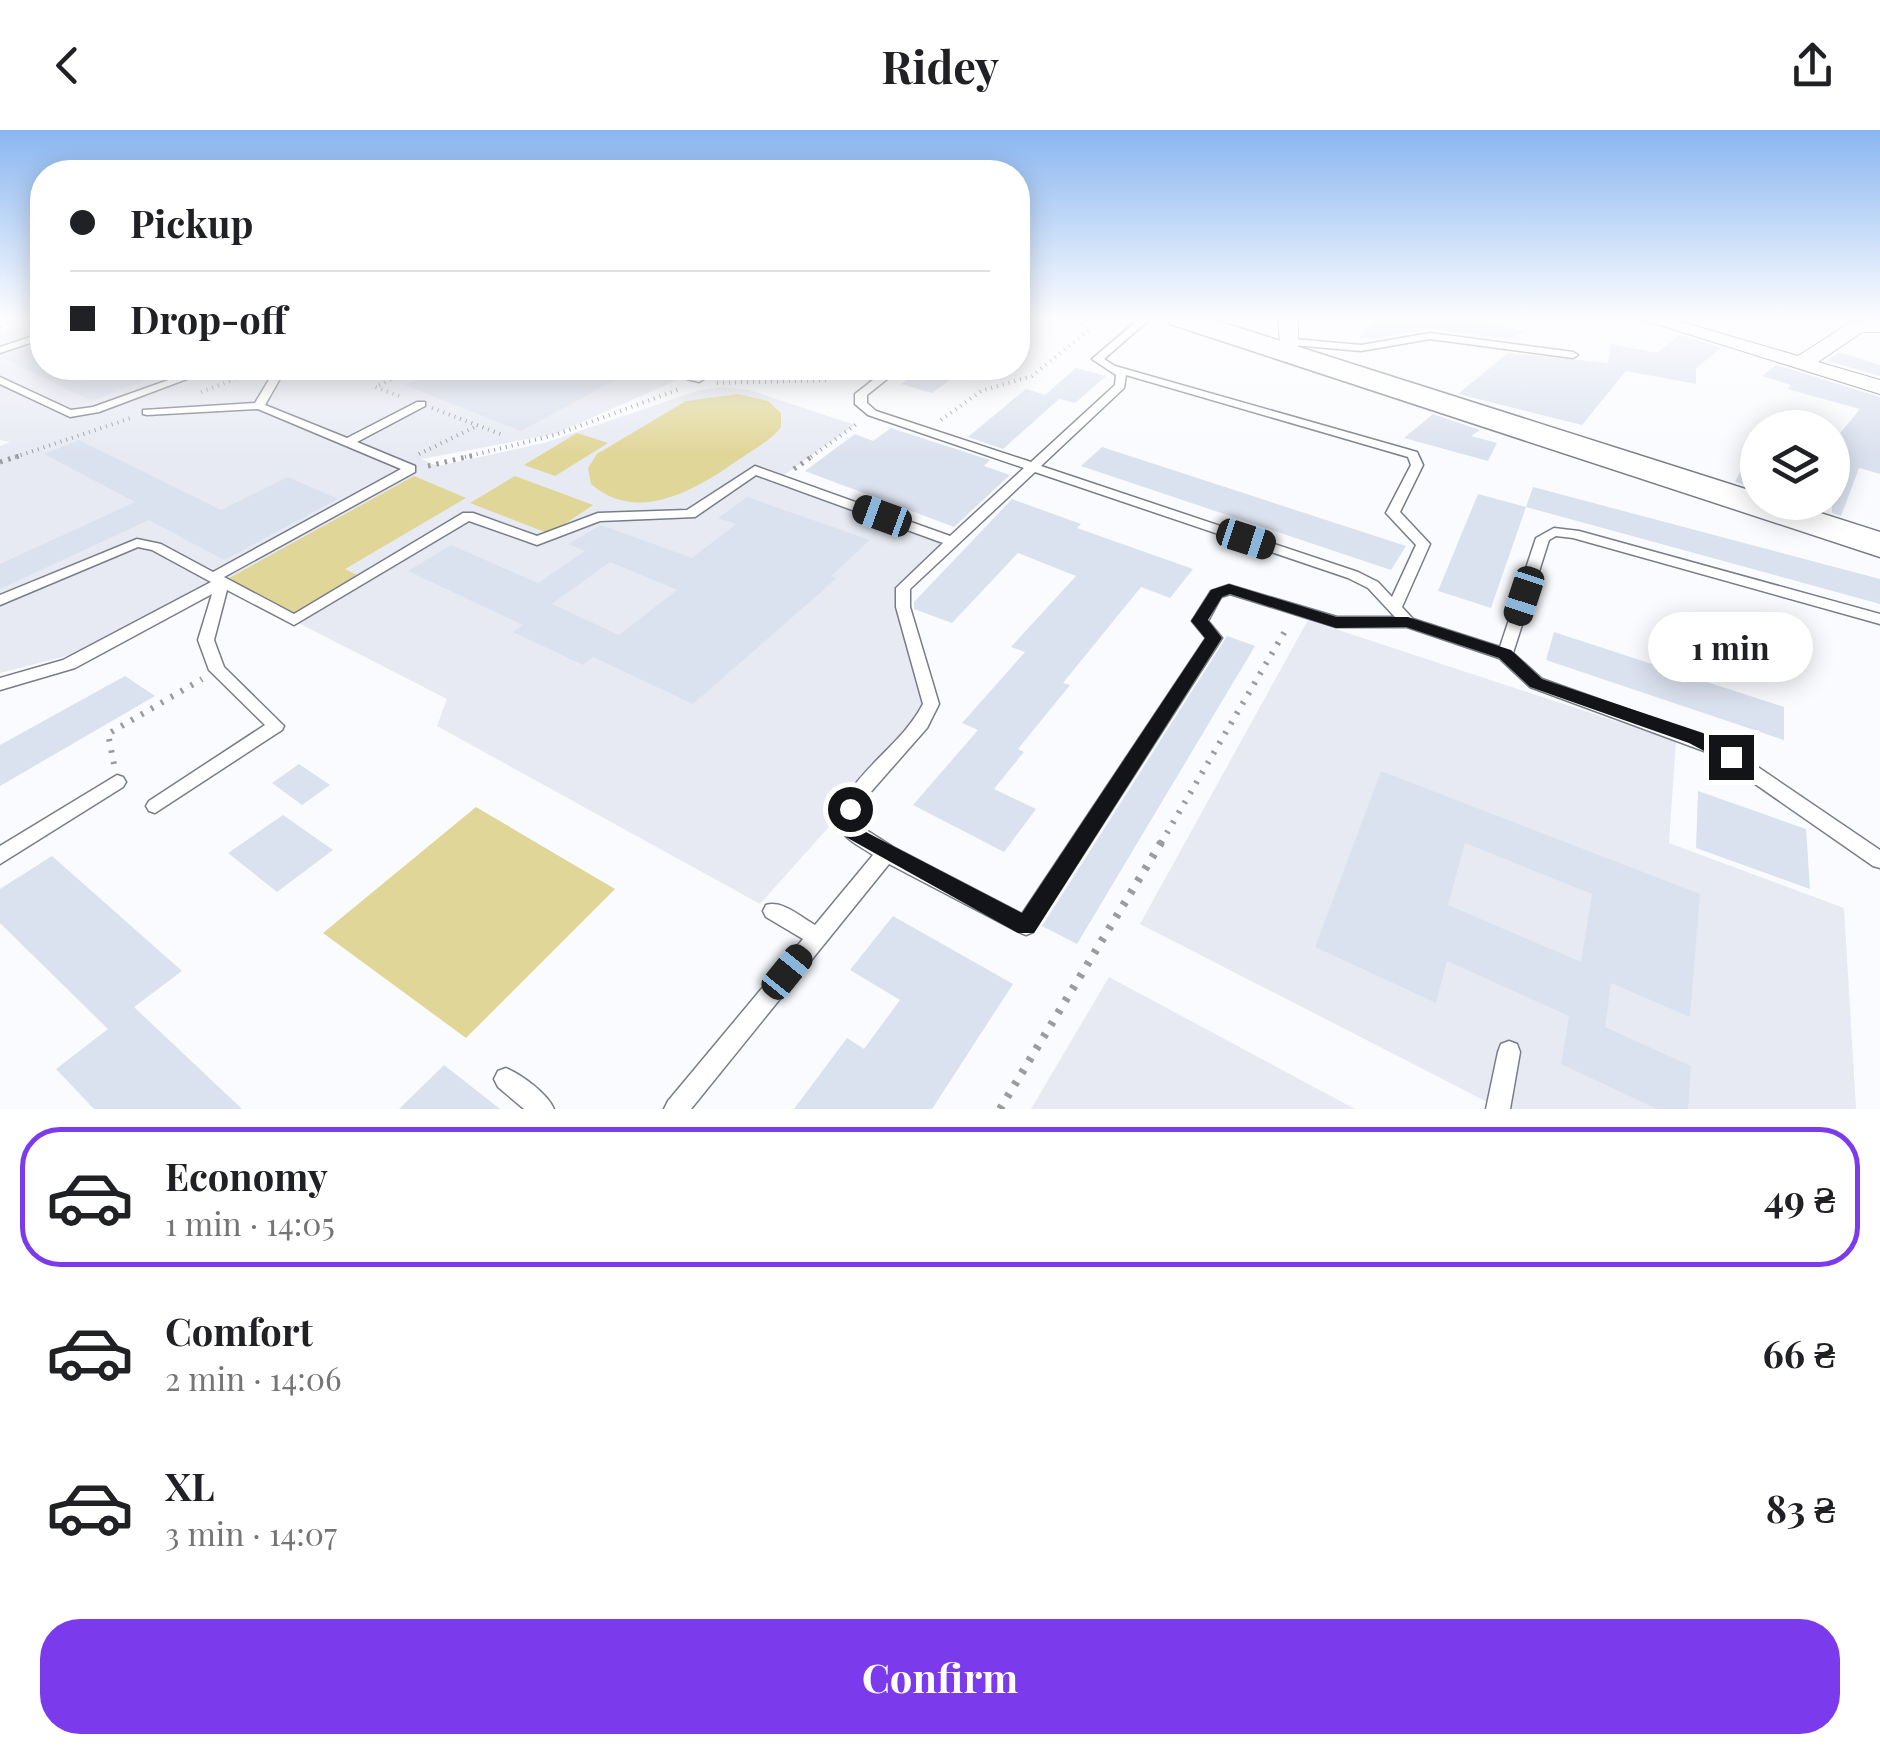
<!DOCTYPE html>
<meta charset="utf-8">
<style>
:root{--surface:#fff;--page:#f6f6f6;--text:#202124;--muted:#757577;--line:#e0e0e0;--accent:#7c3aed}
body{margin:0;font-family:"Playfair Display",serif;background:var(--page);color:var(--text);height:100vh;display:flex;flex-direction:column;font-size:38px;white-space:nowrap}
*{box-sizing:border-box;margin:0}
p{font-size:32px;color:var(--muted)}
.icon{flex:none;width:55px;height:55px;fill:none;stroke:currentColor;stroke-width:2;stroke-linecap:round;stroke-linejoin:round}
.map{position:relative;height:979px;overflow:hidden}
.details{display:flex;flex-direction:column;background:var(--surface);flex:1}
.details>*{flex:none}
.top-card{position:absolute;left:30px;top:30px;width:1000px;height:220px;border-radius:40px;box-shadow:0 5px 25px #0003;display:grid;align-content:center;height:220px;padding:0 40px;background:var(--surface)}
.buttons{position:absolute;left:1740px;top:280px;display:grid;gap:20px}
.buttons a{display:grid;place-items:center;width:110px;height:110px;border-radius:50%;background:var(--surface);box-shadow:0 5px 25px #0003;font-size:50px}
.end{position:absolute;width:45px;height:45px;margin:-22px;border:12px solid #121418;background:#fff;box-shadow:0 0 0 5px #fff}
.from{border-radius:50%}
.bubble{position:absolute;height:70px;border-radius:35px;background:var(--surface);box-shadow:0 5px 25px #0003;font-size:32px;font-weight:700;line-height:70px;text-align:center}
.car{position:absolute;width:30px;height:60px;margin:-30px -15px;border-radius:12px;box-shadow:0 0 8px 2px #0007;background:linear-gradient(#222 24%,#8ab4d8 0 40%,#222 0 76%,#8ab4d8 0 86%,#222 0)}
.top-card b{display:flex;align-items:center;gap:35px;height:95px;font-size:38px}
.top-card b+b{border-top:2px solid var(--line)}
.top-card i{width:25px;height:25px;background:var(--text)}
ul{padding:18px 0 0;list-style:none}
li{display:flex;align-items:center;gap:30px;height:140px;margin:0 20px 15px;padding:0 20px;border:5px solid transparent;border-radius:40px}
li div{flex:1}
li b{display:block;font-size:38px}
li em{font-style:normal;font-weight:700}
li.current{border-color:var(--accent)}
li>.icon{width:90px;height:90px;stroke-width:1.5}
.action{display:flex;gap:20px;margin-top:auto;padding:20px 40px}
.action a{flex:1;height:115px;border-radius:40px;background:var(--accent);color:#fff;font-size:40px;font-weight:700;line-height:115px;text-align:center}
header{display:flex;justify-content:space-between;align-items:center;height:130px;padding:0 40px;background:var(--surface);font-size:45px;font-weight:700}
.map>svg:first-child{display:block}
.built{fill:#e7eaf3}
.green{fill:#e0d697}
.building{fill:#dbe2ef;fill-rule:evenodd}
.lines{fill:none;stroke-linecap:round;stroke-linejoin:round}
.lane-casing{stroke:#777d89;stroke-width:3}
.street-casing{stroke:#777d89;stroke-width:2}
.secondary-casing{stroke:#777d89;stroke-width:3}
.path-far3{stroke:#9b9ca0;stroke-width:4;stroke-dasharray:1 5;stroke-linecap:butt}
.path-far2{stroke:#9b9ca0;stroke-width:5;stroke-dasharray:2.5 6;stroke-linecap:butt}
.path-far1{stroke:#9b9ca0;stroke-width:6;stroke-dasharray:2.5 9;stroke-linecap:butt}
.path{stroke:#9b9ca0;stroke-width:8;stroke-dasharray:4 10;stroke-linecap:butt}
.lane{fill:#fff;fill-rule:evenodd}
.street{fill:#fff;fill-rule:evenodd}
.secondary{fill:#fff;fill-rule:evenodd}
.route{fill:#121418}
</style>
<header><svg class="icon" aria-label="back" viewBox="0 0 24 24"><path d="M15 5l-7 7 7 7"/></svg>Ridey<svg class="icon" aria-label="share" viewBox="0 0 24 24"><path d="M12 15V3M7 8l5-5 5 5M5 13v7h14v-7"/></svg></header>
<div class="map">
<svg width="1880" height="979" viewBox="0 0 1880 979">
<rect width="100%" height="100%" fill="#fafbfe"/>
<g class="built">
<polygon points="42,188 42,238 704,238 555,304 421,329 438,336 544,313 700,260 723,257 749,260 855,295 780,348 950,411 903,458 931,564 921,594 760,774 437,596 447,569 228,457 74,524 0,543 0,316 10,312 0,310 0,202"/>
<polygon points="1308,490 1676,611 1669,713 1844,778 1856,979 1501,979 1140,794"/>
<polygon points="1109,847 1355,979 1031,979"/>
</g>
<g class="green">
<path d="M738 264 768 271 781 283V297C771 311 752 320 738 330 697 359 638 395 591 354L588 338 597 324 686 271Z"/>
<polygon points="577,303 608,313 555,346 524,335"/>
<polygon points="414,346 466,368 345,439 363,448 294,490 222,452"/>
<polygon points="515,346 593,375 550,404 470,373"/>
<polygon points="476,677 615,759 466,908 323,803"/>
</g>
<g class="building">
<polygon points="1377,188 1469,188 1527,202 1507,209 1430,199 1373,209 1360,207"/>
<polygon points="1680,205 1721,218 1696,238 1696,254 1626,241 1582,295 1458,264 1508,223 1608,233 1611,214 1657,223"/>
<polygon points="42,213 42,238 175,239 92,271 1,227"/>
<polygon points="1839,222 1880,235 1880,246 1827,231"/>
<polygon points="1776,235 1880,267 1880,344 1859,338 1841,386 1832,383 1832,313 1860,279 1787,259 1791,255 1762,246"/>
<polygon points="443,238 637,238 521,301 405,255"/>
<polygon points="925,238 966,238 932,263 901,254"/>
<polygon points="1076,238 1106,246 1075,273 1045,265"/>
<polygon points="1026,259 1059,269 1003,319 968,307"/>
<polygon points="1433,284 1480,300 1471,306 1497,313 1488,331 1404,308"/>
<polygon points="891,298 990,330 984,336 1010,345 954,397 805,341 855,304 873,311"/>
<polygon points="1758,308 1758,359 1735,352"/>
<polygon points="79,310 221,380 288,347 338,369 224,430 149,390 0,459 0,434 135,372 44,324"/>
<polygon points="1102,317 1406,416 1391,440 1081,336"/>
<polygon points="1533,357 1880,449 1880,474 1526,377"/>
<polygon points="1478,364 1526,377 1491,478 1438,461"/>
<path d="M747 367 870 410 831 446 837 448 693 574 593 527 583 535 513 502 523 495 408 441 451 415 538 453 585 421 568 414 601 395 692 428 736 394 718 388ZM610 432 677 460 619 505 552 474Z"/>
<polygon points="1012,369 1081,394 1077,398 1193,439 1170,468 1141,457 1063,553 1070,555 1018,619 1024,622 994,659 1036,679 1004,722 913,675 978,600 962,593 1025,522 1011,517 1076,446 1018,423 952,493 914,479 914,472"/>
<polygon points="1554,502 1784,577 1784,610 1546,530"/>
<polygon points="1227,506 1255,516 1077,814 1042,796"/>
<polygon points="125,546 155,566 0,656 0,615"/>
<polygon points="299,634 330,655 302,675 272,653"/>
<path d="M1381 641 1700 764 1690 887 1611 853 1605 897 1691 936 1688 979H1657L1561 934 1569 886 1447 831 1436 873 1315 817ZM1465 713 1592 764 1581 832 1448 775Z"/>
<polygon points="1698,661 1806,699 1810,759 1696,718"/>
<polygon points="283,685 333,720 277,762 228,723"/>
<polygon points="52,726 182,841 134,877 242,979 94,979 56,939 108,899 0,793 0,759"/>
<polygon points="893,786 1013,854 932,979 794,979 847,908 864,919 900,870 850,840"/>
<polygon points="444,935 500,979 399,979"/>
</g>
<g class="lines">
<g class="lane-casing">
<g id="lane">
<path d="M1140 188H1151L1104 229 1115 236 1417 322 1423 335 1400 382 1430 414 1402 477 1413 489 1500 517 1536 408 1554 398 1579 401 1880 484V494L1573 408 1556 406 1549 410 1513 523 1542 549 1724 614 1880 720V738L1873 736 1712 624 1530 557 1499 528 1407 497H1336L1230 464 1221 467 1208 491 1222 508 1033 802 1026 805 1019 802 889 734 691 979H664L668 971 803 809 766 787 763 781 766 775C782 770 801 787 815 795L873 725C865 719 847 711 842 701 837 690 842 674 848 664 870 631 905 609 923 574L896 477V458L943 413 756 345 695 387 600 391 537 415 469 391 294 495 227 460 214 510 224 537 284 596 282 600 155 683 149 681 146 676 149 671 265 595 209 540 198 510 212 464 75 538 0 560V548L63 530 211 452 152 420 138 417 0 475V465L137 409 161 414 213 442 401 339 258 279 147 285 143 284V280L255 273 276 238H286L265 275 347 308 417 272H425V276L357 312 415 336V342L224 447 294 484 463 383H473L537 406 598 383 687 380 755 336 950 406 1024 338 868 285 855 274V264L873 250 836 240 835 238H850L879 245 890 238H901L867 265V273L876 281 1031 332 1115 255 1116 245 1092 229ZM1126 245 1408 327 1411 335 1386 383 1416 415 1392 467 1378 452 1358 442 1041 336 1124 258ZM1035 342 1348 448 1368 458 1395 487H1337L1229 455 1211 461 1192 491 1206 508 1022 784 893 717 860 696 859 679 862 672 927 598 939 574 910 477V459Z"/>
<polygon points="42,203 42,209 0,223 0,217"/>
<polygon points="1430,203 1573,222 1578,225 1573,228 1430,209 1361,221 1293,215 1288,212 1293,209 1361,215"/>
<polygon points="202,238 216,238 99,282 70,287 0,254 0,247 71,280 93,277"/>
<polygon points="691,244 703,247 704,249 699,252 687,249 687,245"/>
<polygon points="117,645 123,647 126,652 123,657 0,734 0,716"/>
<polygon points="1509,911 1517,914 1520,922 1510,979 1486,979 1498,922 1501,914"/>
<path d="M506 938C522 945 547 963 554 979H524L498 957 494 949 498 941Z"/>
</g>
</g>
<g class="street-casing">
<g id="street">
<polygon points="1278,188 1298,188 1298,229 1291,231 1281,225"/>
<polygon points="1637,188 1668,188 1798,226 1851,192 1880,190 1880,202 1862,202 1818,232 1880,250 1880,264"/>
</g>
</g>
<g class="secondary-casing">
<polygon id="secondary" points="1166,188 1208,188 1758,363 1758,372 1786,372 1880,402 1880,427 1170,194"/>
</g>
<g class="path-far3">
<polyline points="0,196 25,188"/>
<polyline points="717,253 831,250"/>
<polyline points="201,262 261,239"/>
<polyline points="399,266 375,257 417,238"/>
<polyline points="432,278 503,305"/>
<polyline points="941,290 981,261 1032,246 1090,199 1074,188"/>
<polyline points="419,324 477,296"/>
<polyline points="15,327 134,287"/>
<polyline points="465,327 555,305 680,259"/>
<polyline points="811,327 858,293"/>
</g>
<g class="path-far2">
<polyline points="0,332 22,325"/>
<polyline points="428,336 475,325"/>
<polyline points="794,339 814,325"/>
</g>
<g class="path-far1">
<polyline points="114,634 108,604 202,549"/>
<polyline points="1161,713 1288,496"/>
</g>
<polyline class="path" points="1000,979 1162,711"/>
<use href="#lane" class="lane"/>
<use href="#street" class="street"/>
<use href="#secondary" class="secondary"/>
</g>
<linearGradient id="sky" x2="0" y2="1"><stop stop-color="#89b6f0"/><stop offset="0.58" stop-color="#fdfdff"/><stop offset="1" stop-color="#fdfdff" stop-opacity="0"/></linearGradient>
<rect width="1880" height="325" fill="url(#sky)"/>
<polygon class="route" points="1229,454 1337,487 1408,487 1511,520 1542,549 1703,603 1741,627 1738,632 1725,632 1689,613 1530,557 1499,528 1406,497 1336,498 1230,464 1222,467 1208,490 1222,508 1034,803 1018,803 844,706 840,679 850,671 860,679 861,697 866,702 1022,783 1205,508 1191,491 1211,460"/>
</svg>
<div class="buttons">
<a><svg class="icon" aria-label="layers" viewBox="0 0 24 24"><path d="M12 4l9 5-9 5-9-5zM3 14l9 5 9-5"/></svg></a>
</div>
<i class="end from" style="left:850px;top:679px"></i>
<i class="end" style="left:1731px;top:627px"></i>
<div class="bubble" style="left:1648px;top:482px;width:165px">1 min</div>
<i class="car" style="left:882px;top:386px;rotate:290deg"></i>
<i class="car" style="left:1246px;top:409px;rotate:108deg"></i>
<i class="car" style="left:1524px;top:466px;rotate:198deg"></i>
<i class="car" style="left:787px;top:842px;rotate:39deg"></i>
<div class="top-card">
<b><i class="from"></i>Pickup</b>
<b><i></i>Drop-off</b>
</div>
</div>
<section class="details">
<ul>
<li class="current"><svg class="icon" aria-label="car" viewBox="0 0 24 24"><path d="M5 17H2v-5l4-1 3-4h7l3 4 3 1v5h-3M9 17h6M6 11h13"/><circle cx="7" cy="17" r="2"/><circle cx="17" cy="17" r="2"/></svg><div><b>Economy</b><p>1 min · 14:05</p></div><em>49 ₴</em></li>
<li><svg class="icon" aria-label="car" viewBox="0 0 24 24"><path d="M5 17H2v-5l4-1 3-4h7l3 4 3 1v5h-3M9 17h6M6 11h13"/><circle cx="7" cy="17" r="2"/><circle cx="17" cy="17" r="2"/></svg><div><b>Comfort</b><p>2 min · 14:06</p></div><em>66 ₴</em></li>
<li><svg class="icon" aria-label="car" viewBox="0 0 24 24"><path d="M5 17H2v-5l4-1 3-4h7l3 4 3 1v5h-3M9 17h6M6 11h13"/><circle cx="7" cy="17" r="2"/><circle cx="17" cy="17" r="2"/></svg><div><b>XL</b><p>3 min · 14:07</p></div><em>83 ₴</em></li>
</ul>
<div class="action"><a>Confirm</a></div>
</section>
